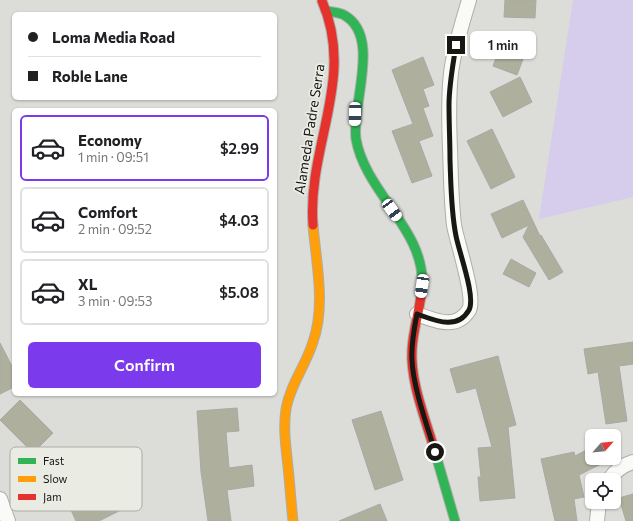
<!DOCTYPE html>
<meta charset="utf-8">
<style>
:root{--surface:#fff;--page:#f2f2f2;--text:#202124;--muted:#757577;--line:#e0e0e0;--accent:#7c3aed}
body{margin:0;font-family:Commissioner,sans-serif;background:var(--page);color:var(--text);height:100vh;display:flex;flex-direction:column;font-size:15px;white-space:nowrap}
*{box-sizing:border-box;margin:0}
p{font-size:13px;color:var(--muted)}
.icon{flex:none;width:22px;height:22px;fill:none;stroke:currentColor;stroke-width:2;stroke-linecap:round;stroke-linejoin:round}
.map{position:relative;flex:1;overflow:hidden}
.drawer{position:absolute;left:12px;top:108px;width:265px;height:288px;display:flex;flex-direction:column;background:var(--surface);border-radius:6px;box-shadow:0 1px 3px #0004}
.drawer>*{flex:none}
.hud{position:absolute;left:12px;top:12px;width:265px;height:88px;border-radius:6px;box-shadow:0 1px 3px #0004;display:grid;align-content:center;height:88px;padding:0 16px;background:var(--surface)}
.needle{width:26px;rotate:63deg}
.fabs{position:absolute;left:585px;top:429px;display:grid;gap:8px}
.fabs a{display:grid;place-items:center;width:36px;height:36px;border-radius:6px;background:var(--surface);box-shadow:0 1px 3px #0004;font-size:20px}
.end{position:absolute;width:18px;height:18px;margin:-9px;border:5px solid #171714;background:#fff;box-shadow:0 0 0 2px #fff}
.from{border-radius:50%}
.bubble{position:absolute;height:28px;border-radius:6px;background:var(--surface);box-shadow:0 1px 3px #0004;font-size:13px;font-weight:600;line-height:28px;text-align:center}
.car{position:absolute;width:12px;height:24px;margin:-12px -6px;border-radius:5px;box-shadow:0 0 3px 1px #0007;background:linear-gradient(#fff 24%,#345 0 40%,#fff 0 76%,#345 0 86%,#fff 0)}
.hud b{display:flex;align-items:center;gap:14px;height:38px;font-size:15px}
.hud b+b{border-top:1px solid var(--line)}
.hud i{width:10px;height:10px;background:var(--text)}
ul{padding:7px 0 0;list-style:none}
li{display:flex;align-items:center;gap:12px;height:66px;margin:0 8px 6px;padding:0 8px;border:2px solid var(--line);border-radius:6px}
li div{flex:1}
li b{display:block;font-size:15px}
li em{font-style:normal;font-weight:600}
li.on{border-color:var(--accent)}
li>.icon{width:36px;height:36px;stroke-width:1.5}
.cta{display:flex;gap:8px;margin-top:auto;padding:8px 16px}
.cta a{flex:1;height:46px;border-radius:6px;background:var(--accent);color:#fff;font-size:16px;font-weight:600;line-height:46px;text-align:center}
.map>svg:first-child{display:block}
.green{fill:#d6cceb}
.building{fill:#aeb09d;stroke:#a9a9a6}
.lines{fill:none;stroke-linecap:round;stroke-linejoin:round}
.street-casing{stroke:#adaeaa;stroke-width:16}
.fast-casing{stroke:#adaeaa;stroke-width:11}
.slow-casing{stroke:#adaeaa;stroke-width:11}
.jam-casing{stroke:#adaeaa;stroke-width:11}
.street{stroke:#fafaf9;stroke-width:14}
.fast{stroke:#30b455;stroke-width:9}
.slow{stroke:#ff9f0a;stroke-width:9}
.jam{stroke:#e5322d;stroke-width:9}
.route{stroke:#171714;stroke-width:5}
.labels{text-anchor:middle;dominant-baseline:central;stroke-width:3.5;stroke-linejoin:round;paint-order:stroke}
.street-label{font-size:14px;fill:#171714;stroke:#eaece3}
.key{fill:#eaece3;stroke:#abaca5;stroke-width:1}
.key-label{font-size:11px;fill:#171714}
</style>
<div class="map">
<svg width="633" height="521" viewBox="0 0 633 521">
<rect width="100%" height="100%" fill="#dcddd8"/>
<polygon class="green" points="573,0 633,0 633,197 539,219"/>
<g class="building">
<polygon points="505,0 536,0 535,18 504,17"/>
<polygon points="505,34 529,43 517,75 493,66"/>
<polygon points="423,57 434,85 423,89 429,106 423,108 433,136 419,141 432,176 412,183 392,131 413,124 392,70"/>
<polygon points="520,77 532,102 503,117 490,92"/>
<polygon points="492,129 515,177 491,189 467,141"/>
<polygon points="523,200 540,236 541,235 563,272 549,280 523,237 529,225 502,238 491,214"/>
<polygon points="511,259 536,273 529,287 503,274"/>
<polygon points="633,342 633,364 619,366 627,421 606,424 598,372 588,374 584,349"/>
<polygon points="0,343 14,370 14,387 0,394"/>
<polygon points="498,356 516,425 508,427 515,498 480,501 478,477 481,477 478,448 492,447 476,388 457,393 450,369"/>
<polygon points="20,400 53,433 33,453 0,420"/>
<polygon points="237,408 239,431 226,432 229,468 252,465 254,486 227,490 231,521 208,521 201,472 197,411"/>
<polygon points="381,411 403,480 375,490 352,420"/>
<polygon points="592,447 592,458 613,458 579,475 584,497 574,499 577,521 555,521 541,459 574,452 575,456"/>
<polygon points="64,462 67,468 76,464 93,498 111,489 121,510 99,521 76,521 66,499 52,506 37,475"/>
<polygon points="633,494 633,521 626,521 619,498"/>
<polygon points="380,504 387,521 339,521"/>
</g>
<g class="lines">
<g class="street-casing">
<g id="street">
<path d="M417 314C434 320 456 331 469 310 476 297 457 243 454 225 451 199 451 174 450 149 449 124 448 99 451 73 454 48 462 24 469 0"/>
<path d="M609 480C615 471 623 465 633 462"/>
<polyline points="0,499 8,521"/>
<polyline points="597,521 599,502"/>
</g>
</g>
<g class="fast-casing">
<g id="fast">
<path d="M326 11C331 12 339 12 344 15 382 36 351 105 356 139 365 192 426 231 422 286"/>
<polyline points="435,452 455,521"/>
</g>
</g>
<g class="slow-casing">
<path id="slow" d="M293 521C291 503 290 485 288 467 286 447 283 429 286 409 290 385 306 365 313 342 326 305 316 262 313 225"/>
</g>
<g class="jam-casing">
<g id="jam">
<path d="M313 225C307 146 356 79 322 1"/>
<path d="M422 286C421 307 413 328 412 350 410 382 426 420 435 452"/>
</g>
</g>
<use href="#street" class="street"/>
<use href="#fast" class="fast"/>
<use href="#slow" class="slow"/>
<use href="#jam" class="jam"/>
</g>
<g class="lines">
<path class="route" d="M435 452C427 425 413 387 412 360 411 345 414 329 417 314 434 320 457 331 469 310 476 297 459 252 456 236 451 211 451 186 450 160 450 142 449 124 449 105 449 85 453 65 456 45"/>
</g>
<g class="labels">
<g class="street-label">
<text transform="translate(309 129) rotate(-81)">Alameda Padre Serra</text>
</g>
</g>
<rect x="10" y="447" width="132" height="64" rx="6" class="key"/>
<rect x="18" y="458" width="18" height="6" fill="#30b455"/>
<rect x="18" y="476" width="18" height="6" fill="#ff9f0a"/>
<rect x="18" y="494" width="18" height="6" fill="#e5322d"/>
<g class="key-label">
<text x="43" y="465">Fast</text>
<text x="43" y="483">Slow</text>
<text x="43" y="501">Jam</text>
</g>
</svg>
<div class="fabs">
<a><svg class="needle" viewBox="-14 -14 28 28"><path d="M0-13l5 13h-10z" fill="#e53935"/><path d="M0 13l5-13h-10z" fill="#757577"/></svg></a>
<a><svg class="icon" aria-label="locate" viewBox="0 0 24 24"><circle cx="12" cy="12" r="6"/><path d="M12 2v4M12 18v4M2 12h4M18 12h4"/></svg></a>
</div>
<i class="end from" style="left:435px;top:452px"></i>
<i class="end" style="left:456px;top:45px"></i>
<div class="bubble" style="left:470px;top:31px;width:66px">1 min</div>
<i class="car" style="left:355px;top:114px;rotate:181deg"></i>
<i class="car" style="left:392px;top:210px;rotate:144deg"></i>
<i class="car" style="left:422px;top:286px;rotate:188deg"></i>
<div class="hud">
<b><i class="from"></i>Loma Media Road</b>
<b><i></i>Roble Lane</b>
</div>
<section class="drawer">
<ul>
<li class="on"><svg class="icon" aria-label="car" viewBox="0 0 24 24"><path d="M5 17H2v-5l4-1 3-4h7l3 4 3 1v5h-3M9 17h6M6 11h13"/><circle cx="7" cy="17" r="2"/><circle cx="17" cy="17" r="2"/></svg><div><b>Economy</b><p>1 min · 09:51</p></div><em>$2.99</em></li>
<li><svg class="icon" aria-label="car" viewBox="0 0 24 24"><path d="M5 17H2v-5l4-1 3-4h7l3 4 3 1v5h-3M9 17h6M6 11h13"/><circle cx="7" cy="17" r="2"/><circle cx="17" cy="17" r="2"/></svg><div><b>Comfort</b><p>2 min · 09:52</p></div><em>$4.03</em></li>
<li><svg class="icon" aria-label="car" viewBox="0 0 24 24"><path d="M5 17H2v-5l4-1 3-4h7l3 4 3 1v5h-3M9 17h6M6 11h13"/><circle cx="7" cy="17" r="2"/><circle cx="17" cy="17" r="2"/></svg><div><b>XL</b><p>3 min · 09:53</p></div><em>$5.08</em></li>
</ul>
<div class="cta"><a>Confirm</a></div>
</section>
</div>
